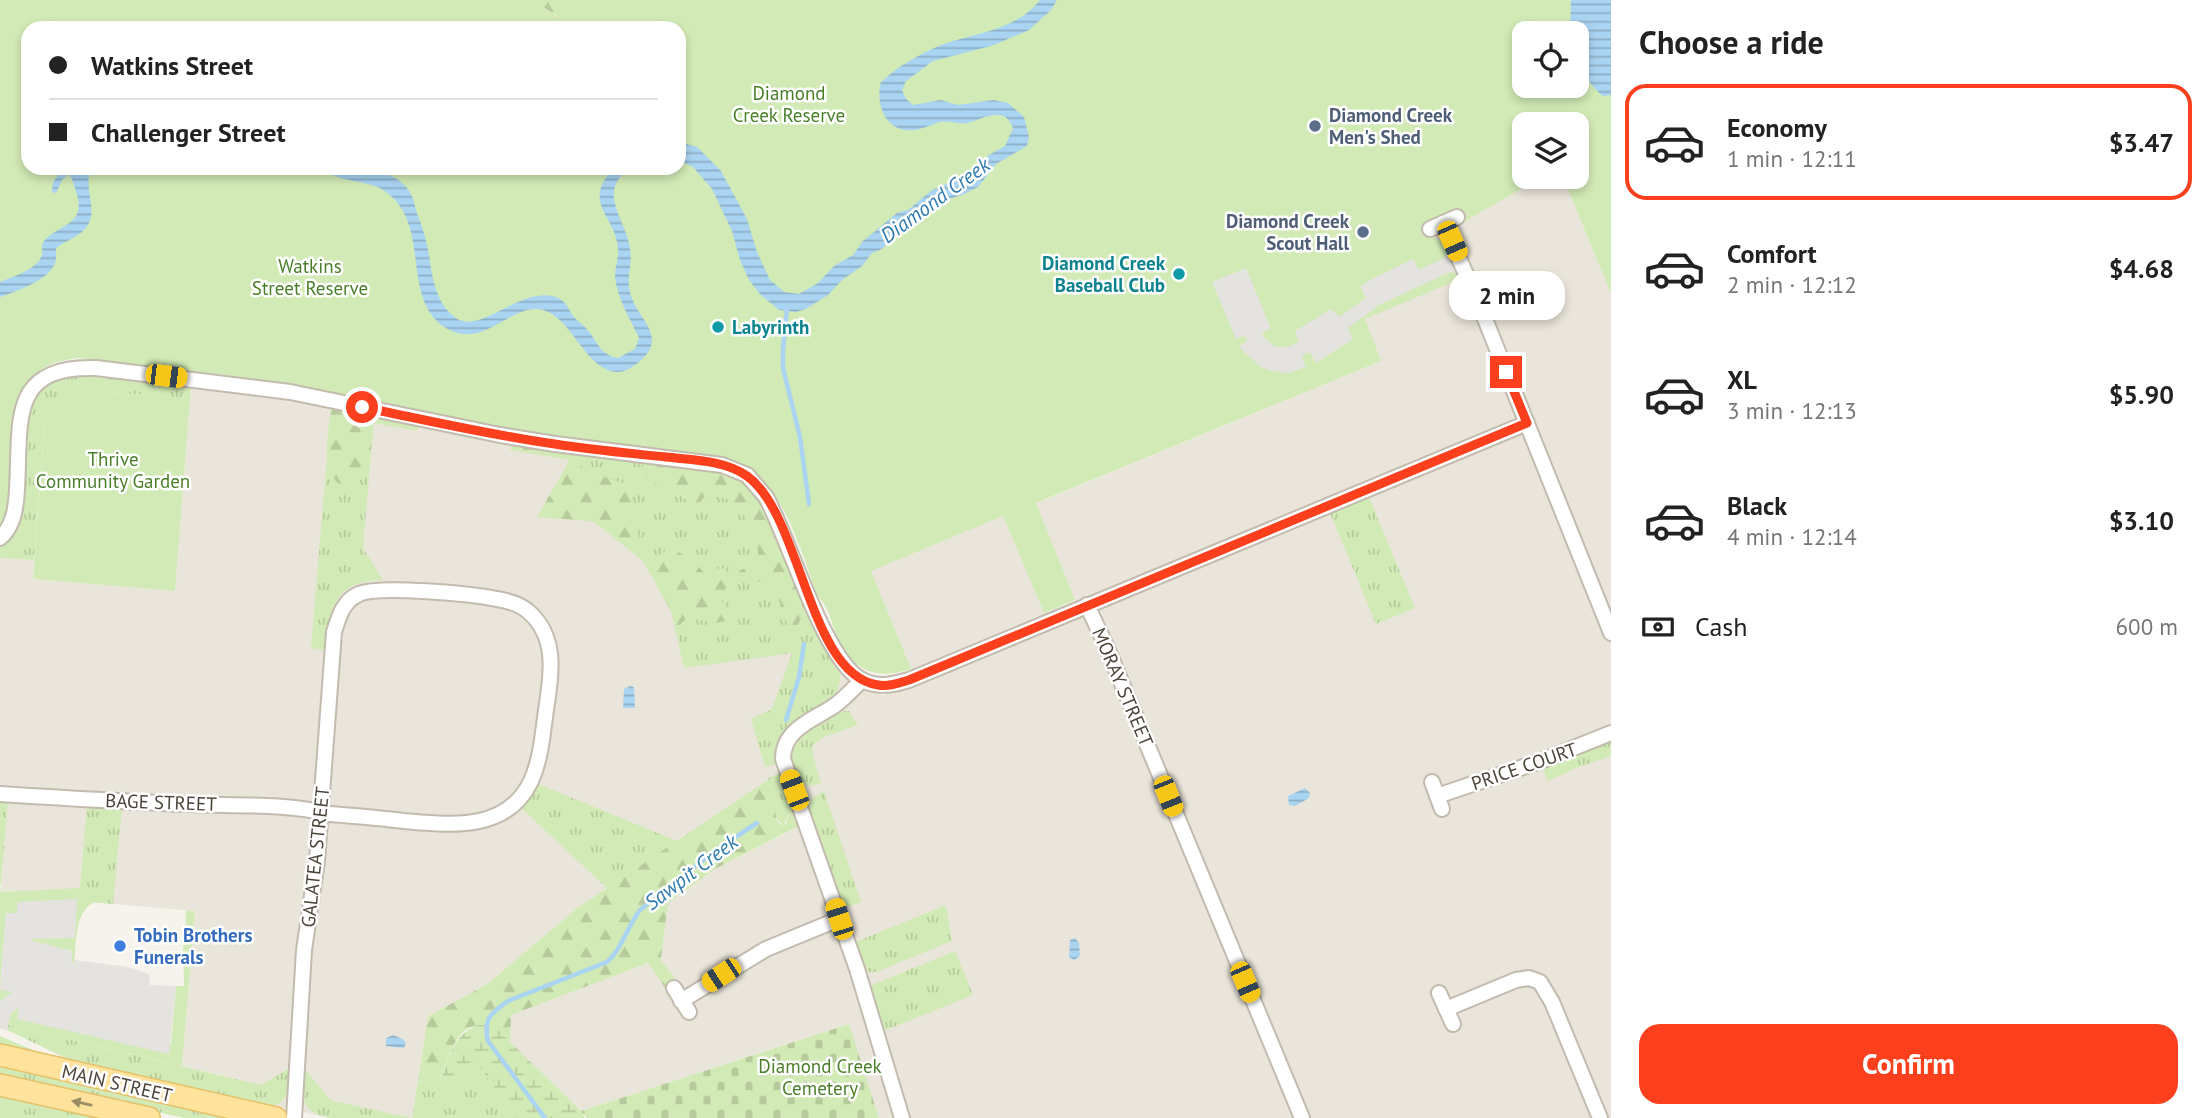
<!DOCTYPE html>
<meta charset="utf-8">
<style>
:root{--surface:#fff;--page:#f6f6f6;--text:#222;--muted:#767676;--line:#e0e0e0;--accent:#fc3f1d}
body{margin:0;font-family:"PT Sans",sans-serif;background:var(--page);color:var(--text);height:100vh;display:flex;flex-direction:column;font-size:26px;white-space:nowrap}
*{box-sizing:border-box;margin:0}
p{font-size:23px;color:var(--muted)}
.icon{flex:none;width:38px;height:38px;fill:none;stroke:currentColor;stroke-width:2;stroke-linecap:round;stroke-linejoin:round}
.map{position:relative;flex:1;overflow:hidden}
.sheet{display:flex;flex-direction:column;background:var(--surface);width:595px}
.sheet>*{flex:none}
.hud{position:absolute;left:21px;top:21px;width:665px;height:154px;border-radius:21px;box-shadow:0 4px 10px #0003;display:grid;align-content:center;height:154px;padding:0 28px;background:var(--surface)}
.fabs{position:absolute;left:1512px;top:21px;display:grid;gap:14px}
.fabs a{display:grid;place-items:center;width:77px;height:77px;border-radius:14px;background:var(--surface);box-shadow:0 4px 10px #0003;font-size:35px}
.end{position:absolute;width:32px;height:32px;margin:-16px;border:9px solid #fc3f1d;background:#fff;box-shadow:0 0 0 4px #fff}
.from{border-radius:50%}
.bubble{position:absolute;height:49px;border-radius:21px;background:var(--surface);box-shadow:0 4px 10px #0003;font-size:23px;font-weight:800;line-height:49px;text-align:center}
.car{position:absolute;width:21px;height:42px;margin:-21px -10px;border-radius:9px;box-shadow:0 0 5px 2px #0007;background:linear-gradient(#f5c518 24%,#345 0 40%,#f5c518 0 76%,#345 0 86%,#f5c518 0)}
.hud b{display:flex;align-items:center;gap:24px;height:66px;font-size:26px}
.hud b+b{border-top:2px solid var(--line)}
.hud i{width:18px;height:18px;background:var(--text)}
ul{padding:0;list-style:none}
li{display:flex;align-items:center;gap:21px;height:116px;margin:0 14px 10px;padding:0 14px;border:4px solid transparent;border-radius:21px}
li div{flex:1}
li b{display:block;font-size:26px}
li em{font-style:normal;font-weight:800}
li.selected{border-color:var(--accent)}
li>.icon{width:63px;height:63px;stroke-width:1.5}
h2{padding:0 28px;font-size:32px;line-height:84px}
.pay{display:flex;align-items:center;gap:18px;height:77px;padding:0 28px;font-size:26px}
.pay p{margin-inline-start:auto}
.button{display:flex;gap:14px;margin-top:auto;padding:14px 28px}
.button a{flex:1;height:80px;border-radius:21px;background:var(--accent);color:#fff;font-size:28px;font-weight:800;line-height:80px;text-align:center}
main{display:flex;flex:1;min-height:0}
.map>svg:first-child{display:block}
.residential{fill:#eae5da}
.grass{fill:url(#grass-tufts)}
.forest{fill:url(#forest-firs)}
.wetland{fill:url(#wetland-marsh)}
.cemetery{fill:url(#cemetery-stones)}
.green{fill:#d2eab5;fill-rule:evenodd}
.parking{fill:#e5e3e0}
.water{fill:url(#water-rules)}
.lines{fill:none;stroke-linecap:round;stroke-linejoin:round}
.stream{stroke:#a9d4f2;stroke-width:4.5}
.street-casing{stroke:#c2bbae;stroke-width:18}
.primary-casing{stroke:#e6c16a;stroke-width:24}
.street{stroke:#fff;stroke-width:14}
.primary{stroke:#ffe39c;stroke-width:21}
.oneway{fill:#9c8c66}
.route{stroke:#fc3f1d;stroke-width:9}
.service-dot{fill:#5c6f8a;stroke:#fff;stroke-width:2.5}
.culture-dot{fill:#0f9aa8;stroke:#fff;stroke-width:2.5}
.shop-dot{fill:#3f7fe0;stroke:#fff;stroke-width:2.5}
.labels{text-anchor:middle;dominant-baseline:central;stroke-width:5;stroke-linejoin:round;paint-order:stroke}
.park-label{font-size:19px;fill:#4a7f2a;stroke:#fff}
.service-label{font-size:19px;font-weight:bold;fill:#4e5e75;stroke:#fff;text-anchor:start}
.culture-label{font-size:19px;font-weight:bold;fill:#0d838f;stroke:#fff;text-anchor:end}
.street-label{font-size:19px;fill:#4b4439;stroke:#fff}
.shop-label{font-size:19px;font-weight:bold;fill:#366cbe;stroke:#fff;text-anchor:start}
.water-label{font-size:21px;font-style:italic;fill:#2e7ab2;stroke:#fff}
</style>
<main>
<div class="map">
<svg width="1611" height="1118" viewBox="0 0 1611 1118">
<defs>
<pattern id="grass-tufts" width="24" height="20" patternUnits="userSpaceOnUse" patternTransform="scale(1.75)"><rect width="24" height="20" fill="#d2eab5"/><path d="M3 7l-1-3M5 7V3M7 7l1-3M15 17l-1-3M17 17v-4M19 17l1-3" fill="none" stroke="#b6ca9c"/></pattern>
<pattern id="forest-firs" width="22" height="20" patternUnits="userSpaceOnUse" patternTransform="scale(1.75)"><rect width="22" height="20" fill="#d2eab5"/><path d="M5 1l3.5 6h-7zM16 11l3.5 6h-7z" fill="#b6ca9c"/></pattern>
<pattern id="wetland-marsh" width="20" height="14" patternUnits="userSpaceOnUse" patternTransform="scale(1.75)"><rect width="20" height="14" fill="#d2eab5"/><path d="M1 5h8M5 5V1M11 12h8M15 12V8" fill="none" stroke="#b6ca9c"/></pattern>
<pattern id="cemetery-stones" width="16" height="16" patternUnits="userSpaceOnUse" patternTransform="scale(1.75)"><rect width="16" height="16" fill="#d2eab5"/><path d="M2 7V4a2 2 0 0 1 4 0v3zM10 15v-3a2 2 0 0 1 4 0v3z" fill="#b6ca9c"/></pattern>
<pattern id="water-rules" width="6" height="5" patternUnits="userSpaceOnUse" patternTransform="scale(1.75)"><rect width="6" height="5" fill="#a9d4f2"/><path d="M0 2.5h6" fill="none" stroke="#8caec5"/></pattern>
</defs>
<rect width="100%" height="100%" fill="#f6f3ec"/>
<polygon class="residential" points="1542,177 1563,177 1611,294 1611,1118 879,1118 848,1024 581,1111 510,1043 511,1015 648,963 667,990 677,983 661,960 668,903 715,869 801,826 774,776 576,909 486,985 428,1016 412,1118 329,1118 272,1105 261,1085 182,1066 195,911 79,901 80,889 1,892 8,789 0,788 0,558 34,560 33,579 175,591 191,385 301,402 512,444 694,468 727,475 741,482 762,506 780,543 812,625 840,673 861,691 884,695 917,684 870,571 1003,516 1044,613 1075,601 1035,504 1381,361 1364,319 1431,237 1425,222 1455,208 1462,223"/>
<g class="grass">
<path d="M92 375 191 385 190 399 88 390 45 419 34 560 0 558V548C50 512 3 413 50 384 62 376 78 376 92 375Z"/>
<path d="M331 408 418 426 417 431 378 424 374 418 363 548 383 580C333 581 330 608 325 650L311 648Z"/>
<path d="M567 453C600 457 723 465 743 484 780 518 793 576 811 621 816 634 822 647 830 659 833 663 837 667 839 672 841 677 840 683 838 688 826 722 768 716 776 764L765 767 751 719 772 709 792 653 684 668 671 611 643 561 593 521 537 517 571 458Z"/>
<polygon points="1369,497 1415,608 1376,624 1330,513"/>
<path d="M844 711H849L858 725 824 737 813 745 812 751 821 784 808 786 801 783C774 745 814 723 844 711Z"/>
<polygon points="1611,739 1611,756 1576,768 1548,781 1542,768"/>
<path d="M779 774 796 812 788 816 784 825C770 818 772 792 768 778Z"/>
<polygon points="538,784 677,841 607,888 521,808"/>
<polygon points="824,791 861,902 848,907 838,897 810,813 810,800"/>
<polygon points="0,799 8,800 1,885 0,884"/>
<polygon points="87,804 122,807 113,904 79,901"/>
<polygon points="946,905 952,941 876,972 863,972 853,943"/>
<polygon points="955,951 973,995 881,1032 867,987"/>
<path d="M8 1025 261 1085 290 1068C290 1082 291 1104 272 1105L74 1062 7 1030Z"/>
<polygon points="0,1036 45,1055 0,1046"/>
<polygon points="475,1061 517,1118 412,1118 418,1080 454,1085 469,1063"/>
<polygon points="0,1064 240,1118 184,1118 0,1077"/>
<path d="M305 1069 330 1100 411 1118H329C298 1111 303 1096 305 1069Z"/>
<polygon points="0,1096 14,1099 100,1118 0,1118"/>
</g>
<g class="forest">
<polygon points="532,0 599,0 560,18"/>
<path d="M331 408 374 417 378 424 373 423 369 475 361 480 339 484C319 467 329 432 331 408Z"/>
<path d="M512 444 567 453 587 471 625 484C632 497 643 543 638 556L593 521 537 517 570 460 510 450Z"/>
<path d="M643 462 727 475 741 482 753 492 770 521 802 599 801 618 798 625H789C777 612 783 594 770 581L748 582 741 579 739 571 756 562C765 546 743 507 727 499 721 496 713 496 705 496L698 505 693 504 668 488 648 481 642 471Z"/>
<path d="M667 550C683 551 694 560 704 573L709 574 721 567 729 573V583L720 597 728 612 725 621 716 623 688 618 681 623 677 637 671 611 651 574 662 553Z"/>
<path d="M769 779 777 821 782 825 786 824 788 816 796 812 801 825 715 869 668 903 661 960 678 983 667 991 648 963 511 1015 510 1043C502 1033 497 1028 483 1026 456 1021 446 1064 439 1083L418 1080 428 1016 486 985 576 909Z"/>
</g>
<path class="wetland" d="M478 1025H490L497 1029 581 1111 585 1118H517L475 1061 469 1063 454 1085 439 1083C448 1060 453 1034 478 1025Z"/>
<polygon class="cemetery" points="849,1024 879,1118 587,1118 581,1111"/>
<g class="green">
<path d="M0 0H532L559 18 567 0H1611V294L1563 177H1577V124H1524V177H1542L1462 223 1455 209 1425 222 1431 237C1448 240 1453 264 1460 279L1365 319 1381 361 1036 503 1075 600 1044 613 1003 516 871 571 911 669C862 685 843 658 829 614 827 606 820 600 816 592 801 551 781 477 736 461 716 454 693 454 673 451 629 446 586 441 542 434 462 421 383 402 304 387 230 374 154 367 79 358 6 365 14 422 10 478 9 495 9 511 0 526ZM28 28H679V168H28ZM1524 33H1577V86H1524Z"/>
<polygon points="88,390 190,399 175,591 33,579 45,419"/>
<path d="M0 884 1 892 80 888 79 901 95 902C74 911 77 943 74 963L70 962 72 951 31 941 17 902V914L6 913 0 989 13 992 0 1001Z"/>
<polygon points="186,910 195,911 182,1066 8,1025 11,1013 18,1007 20,1009 18,1019 171,1044 176,986 184,986 183,946 185,945"/>
</g>
<g class="parking">
<polygon points="1448,252 1458,274 1451,272 1443,275 1379,305 1348,328 1353,339 1316,363 1310,353 1305,353 1302,358 1306,367 1289,373 1271,371 1261,367 1245,353 1239,346 1246,342 1247,338 1243,336 1236,339 1212,282 1246,268 1271,329 1263,332 1263,336 1275,347 1287,347 1299,342 1295,331 1331,309 1339,317 1366,298 1360,286 1370,280 1413,259 1418,268 1421,269 1442,259"/>
<polygon points="77,899 75,938 32,939 32,941 73,951 71,962 73,963 74,960 128,967 149,974 150,985 176,986 169,1054 17,1019 19,1008 11,1013 7,1030 0,1029 0,1001 13,992 0,990 6,913 17,913 17,902"/>
</g>
<g class="water">
<path d="M1040 0H1057L1051 10 1029 30 991 46 933 61 906 81 902 90 906 99 913 105 941 100 958 105 994 100 1008 103 1024 117 1029 137 1027 146 996 164 978 187 962 195 945 200 909 223 882 249 872 253 862 266 842 280 828 295 806 309 796 312 779 310 760 294 749 280 740 260 732 231 712 189 692 166 679 161V142L697 147 721 171 747 219 757 252 770 280 784 292 799 294 818 283 834 266 853 255 863 241 897 213 908 210 932 190 969 174 980 160 1005 146 1013 128C1010 121 1006 115 998 115 988 114 977 121 967 123 958 125 950 120 940 122 932 124 923 129 915 130 886 134 875 105 881 82 898 66 924 51 947 43 980 32 1016 30 1040 0Z"/>
<path d="M1571 0H1611V95L1603 96C1583 80 1577 58 1577 33H1572L1570 30Z"/>
<path d="M63 168H92C81 188 101 211 85 229 77 238 65 241 56 248 56 254 57 260 54 265 48 280 15 292 0 297V282C12 277 37 270 42 255 43 249 40 245 45 240 60 224 86 224 77 195 75 188 73 180 69 174L62 180 56 193 52 192 53 182Z"/>
<path d="M319 168C346 168 392 164 409 191 414 198 415 208 418 216 424 231 428 246 430 262 433 282 438 306 456 318 481 336 525 281 560 299 567 303 569 310 573 316 576 320 581 323 585 327 596 338 600 356 618 358L635 349 639 338C630 318 617 299 615 276 615 267 619 258 618 249 617 217 580 203 614 168H630C595 193 627 220 630 249 633 267 625 277 631 296 639 320 668 337 640 361 633 367 626 372 617 372 587 371 573 321 546 311 515 299 487 347 452 331 399 307 431 233 392 197 376 181 358 184 338 177 332 175 325 171 319 168Z"/>
<polygon points="630,686 634,687 635,708 623,708 624,689"/>
<polygon points="1305,788 1310,793 1309,798 1295,806 1289,805 1288,796"/>
<polygon points="1075,938 1079,943 1080,956 1074,960 1069,957 1070,940"/>
<polygon points="393,1035 403,1039 406,1043 404,1048 386,1046 386,1038"/>
</g>
<g class="lines">
<g class="stream">
<polyline points="787,309 783,350 783,368 800,437 809,504"/>
<polyline points="786,720 799,677 804,644"/>
<path d="M545 1118 488 1041C483 1019 491 1013 508 1001L607 962C622 949 627 927 640 910L716 850 757 823"/>
</g>
<g class="street-casing">
<g id="street">
<polyline points="1443,223 1475,294 1611,633"/>
<polyline points="1430,229 1457,217"/>
<path d="M0 538C14 526 16 507 17 489 21 422 8 365 96 368L290 392 500 435 555 444 722 465 747 475 766 497C789 538 824 661 862 680 878 688 892 685 909 680L1527 423"/>
<polyline points="1087,605 1108,650 1302,1118"/>
<path d="M862 680C853 689 844 699 834 706 813 720 783 729 783 759L857 969 902 1118"/>
<polyline points="1432,782 1442,809"/>
<path d="M0 794C62 798 124 802 187 804 234 806 284 803 330 814 355 816 380 818 404 821 451 825 507 832 531 781 542 757 543 728 547 703 552 671 556 637 530 613 521 604 509 601 497 599 473 594 379 585 359 594 343 601 339 616 334 632L317 861 304 950 294 1118"/>
<polyline points="1437,796 1541,761 1611,733"/>
<polyline points="674,988 689,1012"/>
<polyline points="1439,993 1453,1024"/>
<polyline points="681,1001 766,949 839,919"/>
<polyline points="1446,1009 1516,980 1529,978 1540,982 1552,1002 1600,1118"/>
</g>
</g>
<g class="primary-casing">
<g id="primary">
<polyline points="0,1055 276,1118"/>
<polyline points="0,1085 149,1118"/>
</g>
</g>
<use href="#street" class="street"/>
<use href="#primary" class="primary"/>
</g>
<defs><path id="oneway-solid" d="M-6-.8H1V-3.2L6.5 0L1 3.2V.8H-6Z" transform="scale(1.75)"/></defs>
<use class="oneway" href="#oneway-solid" transform="translate(82 1103) rotate(-167)"/>
<g class="lines">
<path class="route" d="M362 407C426 420 490 435 555 444 592 450 629 453 666 457 692 460 725 460 747 476 802 515 808 675 878 685 889 687 899 683 909 680L1527 423 1506 372"/>
</g>
<g class="service-dot">
<circle cx="1315" cy="126" r="7"/>
<circle cx="1363" cy="232" r="7"/>
</g>
<g class="culture-dot">
<circle cx="1179" cy="274" r="7"/>
<circle cx="718" cy="327" r="7"/>
</g>
<circle class="shop-dot" cx="120" cy="946" r="7"/>
<g class="labels">
<g class="park-label">
<text x="789" y="93">Diamond<tspan x="789" dy="22">Creek Reserve</tspan></text>
<text x="310" y="266">Watkins<tspan x="310" dy="22">Street Reserve</tspan></text>
<text x="113" y="459">Thrive<tspan x="113" dy="22">Community Garden</tspan></text>
<text x="820" y="1066">Diamond Creek<tspan x="820" dy="22">Cemetery</tspan></text>
</g>
<g class="service-label">
<text x="1329" y="115">Diamond Creek<tspan x="1329" dy="22">Men's Shed</tspan></text>
<text x="1349" y="221" text-anchor="end">Diamond Creek<tspan x="1349" dy="22">Scout Hall</tspan></text>
</g>
<g class="culture-label">
<text x="1165" y="263">Diamond Creek<tspan x="1165" dy="22">Baseball Club</tspan></text>
<text x="732" y="327" text-anchor="start">Labyrinth</text>
</g>
<g class="street-label">
<text transform="translate(1123 687) rotate(67)">MORAY STREET</text>
<text transform="translate(1524 766) rotate(-19)">PRICE COURT</text>
<text transform="translate(161 802) rotate(2)">BAGE STREET</text>
<text transform="translate(315 857) rotate(-84)">GALATEA STREET</text>
<text transform="translate(117 1083) rotate(13)">MAIN STREET</text>
</g>
<g class="shop-label">
<text x="134" y="935">Tobin Brothers<tspan x="134" dy="22">Funerals</tspan></text>
</g>
<g class="water-label">
<text transform="translate(935 200) rotate(-36)">Diamond Creek</text>
<text transform="translate(691 872) rotate(-37)">Sawpit Creek</text>
</g>
</g>
</svg>
<div class="fabs">
<a><svg class="icon" aria-label="locate" viewBox="0 0 24 24"><circle cx="12" cy="12" r="6"/><path d="M12 2v4M12 18v4M2 12h4M18 12h4"/></svg></a>
<a><svg class="icon" aria-label="layers" viewBox="0 0 24 24"><path d="M12 4l9 5-9 5-9-5zM3 14l9 5 9-5"/></svg></a>
</div>
<i class="end from" style="left:362px;top:407px"></i>
<i class="end" style="left:1506px;top:372px"></i>
<div class="bubble" style="left:1449px;top:271px;width:116px">2 min</div>
<i class="car" style="left:1452px;top:241px;rotate:156deg"></i>
<i class="car" style="left:166px;top:376px;rotate:97deg"></i>
<i class="car" style="left:794px;top:790px;rotate:339deg"></i>
<i class="car" style="left:1168px;top:796px;rotate:158deg"></i>
<i class="car" style="left:839px;top:919px;rotate:342deg"></i>
<i class="car" style="left:721px;top:975px;rotate:237deg"></i>
<i class="car" style="left:1245px;top:982px;rotate:157deg"></i>
<div class="hud">
<b><i class="from"></i>Watkins Street</b>
<b><i></i>Challenger Street</b>
</div>
</div>
<section class="sheet">
<h2>Choose a ride</h2>
<ul>
<li class="selected"><svg class="icon" aria-label="car" viewBox="0 0 24 24"><path d="M5 17H2v-5l4-1 3-4h7l3 4 3 1v5h-3M9 17h6M6 11h13"/><circle cx="7" cy="17" r="2"/><circle cx="17" cy="17" r="2"/></svg><div><b>Economy</b><p>1 min · 12:11</p></div><em>$3.47</em></li>
<li><svg class="icon" aria-label="car" viewBox="0 0 24 24"><path d="M5 17H2v-5l4-1 3-4h7l3 4 3 1v5h-3M9 17h6M6 11h13"/><circle cx="7" cy="17" r="2"/><circle cx="17" cy="17" r="2"/></svg><div><b>Comfort</b><p>2 min · 12:12</p></div><em>$4.68</em></li>
<li><svg class="icon" aria-label="car" viewBox="0 0 24 24"><path d="M5 17H2v-5l4-1 3-4h7l3 4 3 1v5h-3M9 17h6M6 11h13"/><circle cx="7" cy="17" r="2"/><circle cx="17" cy="17" r="2"/></svg><div><b>XL</b><p>3 min · 12:13</p></div><em>$5.90</em></li>
<li><svg class="icon" aria-label="car" viewBox="0 0 24 24"><path d="M5 17H2v-5l4-1 3-4h7l3 4 3 1v5h-3M9 17h6M6 11h13"/><circle cx="7" cy="17" r="2"/><circle cx="17" cy="17" r="2"/></svg><div><b>Black</b><p>4 min · 12:14</p></div><em>$3.10</em></li>
</ul>
<div class="pay"><svg class="icon" aria-label="cash" viewBox="0 0 24 24"><path d="M3 7h18v10H3z"/><circle cx="12" cy="12" r="2"/></svg>Cash<p>600 m</p></div>
<div class="button"><a>Confirm</a></div>
</section>
</main>
